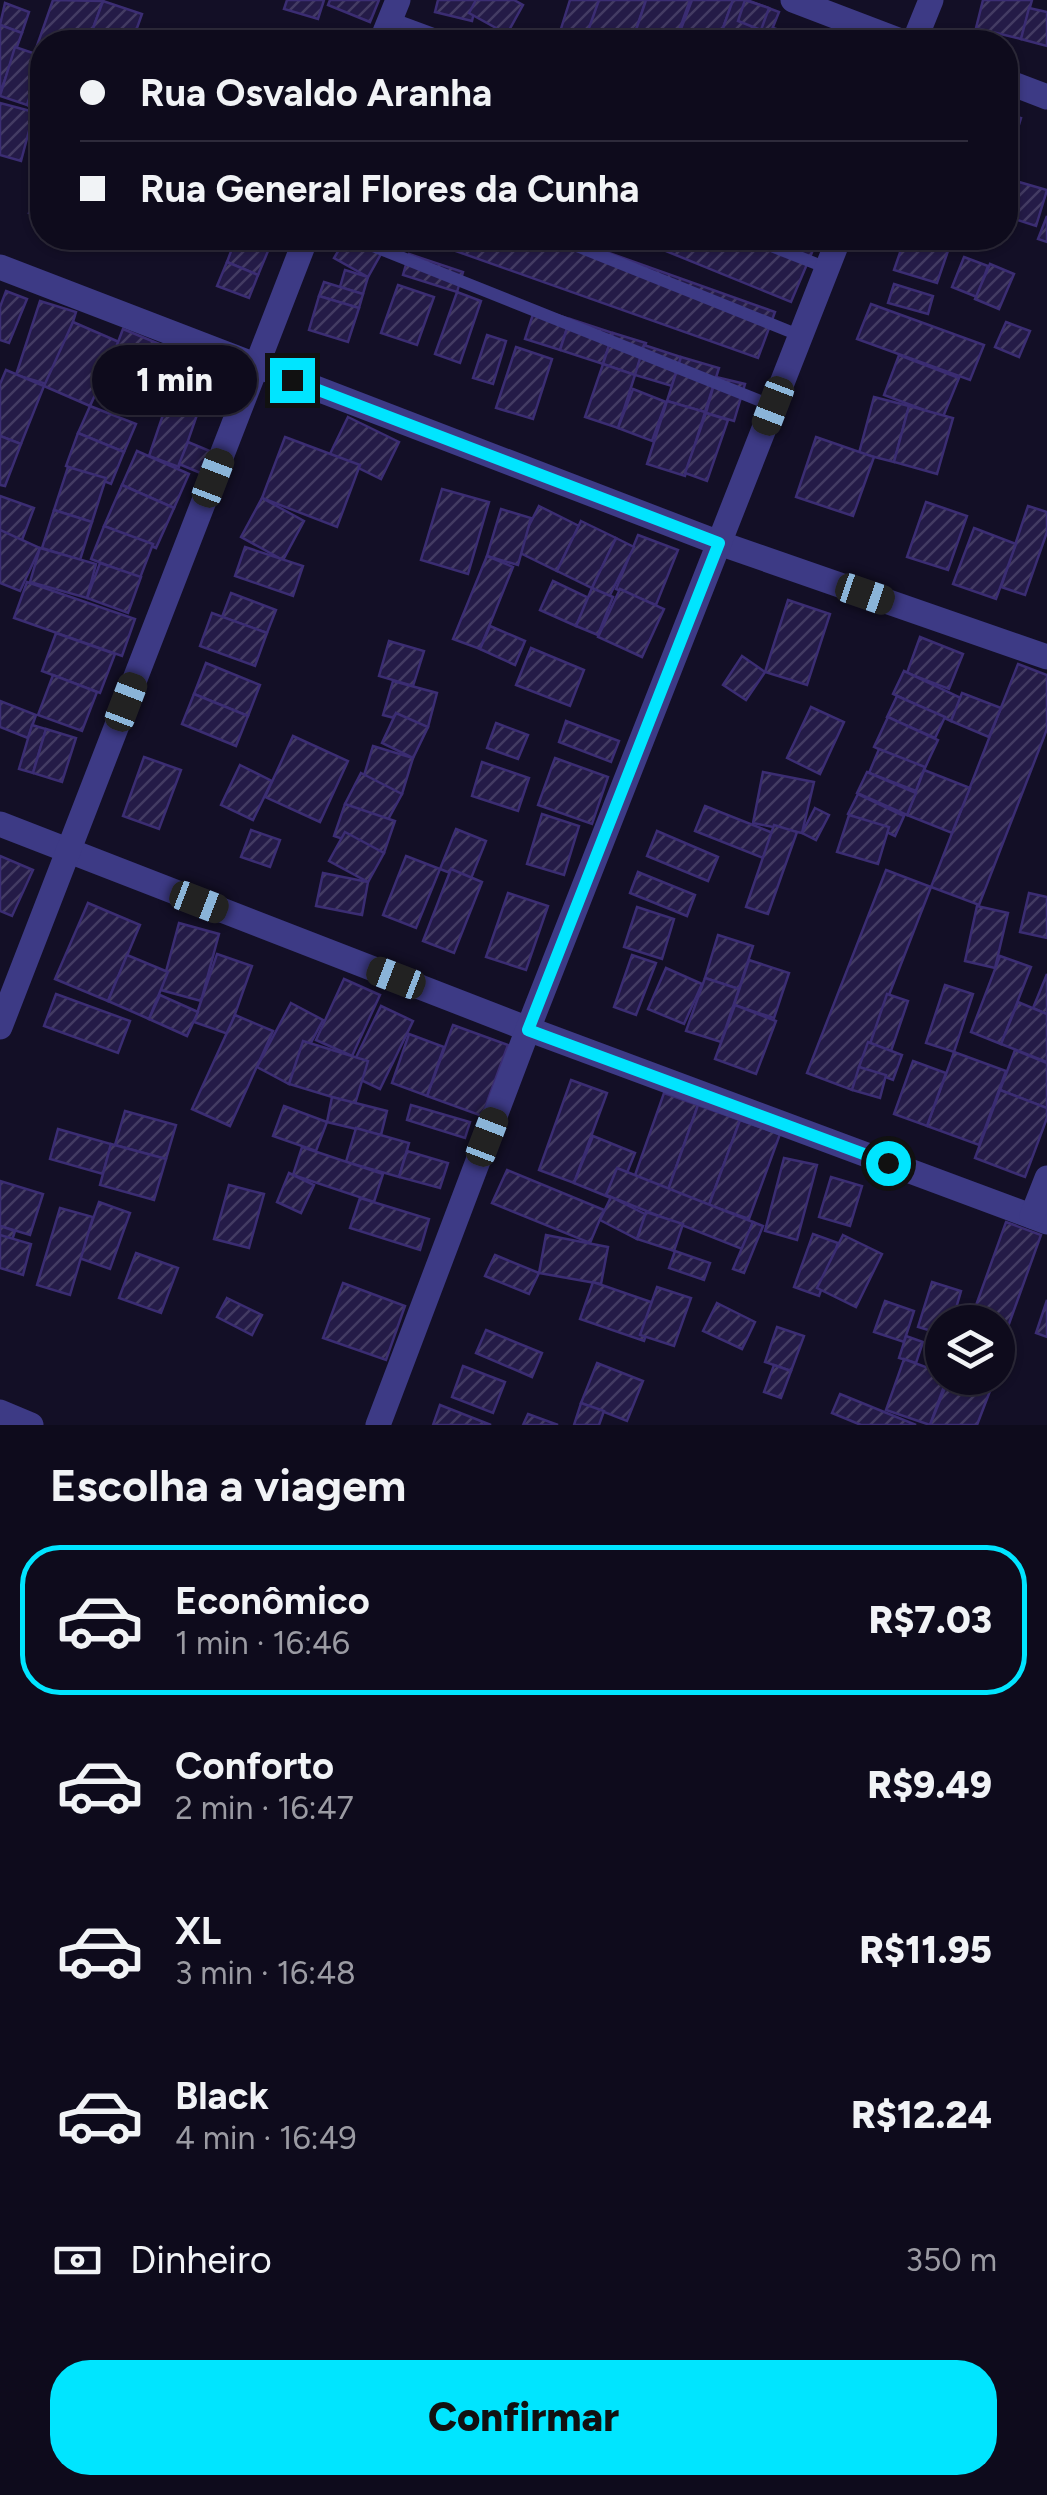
<!DOCTYPE html>
<html lang="pt">
<meta charset="utf-8">
<style>
:root{--surface:#0e0b1c;--page:#171425;--text:#f1f3f6;--muted:#9b9ba3;--line:#2e2b3b;--accent:#00e5ff}
body{margin:0;font-family:Figtree,sans-serif;background:var(--page);color:var(--text);height:100vh;display:flex;flex-direction:column;font-size:38px;white-space:nowrap}
*{box-sizing:border-box;margin:0}
p{font-size:32px;color:var(--muted)}
.icon{flex:none;width:55px;height:55px;fill:none;stroke:currentColor;stroke-width:2;stroke-linecap:round;stroke-linejoin:round}
.map{position:relative;height:1425px;overflow:hidden}
.panel{display:flex;flex-direction:column;background:var(--surface);flex:1}
.panel>*{flex:none}
.hud{position:absolute;left:30px;top:30px;width:988px;height:220px;border-radius:40px;box-shadow:0 2px 8px #0004,0 0 0 2px var(--line);display:grid;align-content:center;height:220px;padding:0 50px;background:var(--surface)}
.tools{position:absolute;left:925px;top:1305px;display:grid;gap:20px}
.tools a{display:grid;place-items:center;width:90px;height:90px;border-radius:50%;background:var(--surface);box-shadow:0 2px 8px #0004,0 0 0 2px var(--line);font-size:50px}
.end{position:absolute;width:45px;height:45px;margin:-22px;border:12px solid #00e5ff;background:#111;box-shadow:0 0 0 5px #111}
.from{border-radius:50%}
.bubble{position:absolute;height:70px;border-radius:35px;background:var(--surface);box-shadow:0 2px 8px #0004,0 0 0 2px var(--line);font-size:32px;font-weight:800;line-height:70px;text-align:center}
.car{position:absolute;width:30px;height:60px;margin:-30px -15px;border-radius:12px;box-shadow:0 0 8px 2px #0007;background:linear-gradient(#222 24%,#8ab4d8 0 40%,#222 0 76%,#8ab4d8 0 86%,#222 0)}
.hud b{display:flex;align-items:center;gap:35px;height:95px;font-size:38px}
.hud b+b{border-top:2px solid var(--line)}
.hud i{width:25px;height:25px;background:var(--text)}
ul{padding:0;list-style:none}
li{display:flex;align-items:center;gap:30px;height:150px;margin:0 20px 15px;padding:0 30px;border:5px solid transparent;border-radius:40px}
li div{flex:1}
li b{display:block;font-size:38px}
li em{font-style:normal;font-weight:800}
li.on{border-color:var(--accent)}
li>.icon{width:90px;height:90px;stroke-width:1.5}
h2{padding:0 50px;font-size:45px;line-height:120px}
.pay{display:flex;align-items:center;gap:25px;height:110px;padding:0 50px;font-size:38px}
.pay p{margin-inline-start:auto}
.cta{display:flex;gap:20px;margin-top:auto;padding:20px 50px}
.cta a{flex:1;height:115px;border-radius:40px;background:var(--accent);color:#111;font-size:40px;font-weight:800;line-height:115px;text-align:center}
.map>svg:first-child{display:block}
.building{fill:url(#building-hatch);stroke:#3b2d73;stroke-width:2.5}
.lines{fill:none;stroke-linecap:round;stroke-linejoin:round}
.service{stroke:#3d3a85;stroke-width:12}
.minor{stroke:#3d3a85;stroke-width:25}
.tertiary{stroke:#3d3a85;stroke-width:25}
.route{stroke:#00e5ff;stroke-width:12}
</style>
<div class="map">
<svg width="1047" height="1425" viewBox="0 0 1047 1425">
<defs>
<pattern id="building-hatch" width="6" height="6" patternUnits="userSpaceOnUse" patternTransform="scale(2.5)"><rect width="6" height="6" fill="#241b47"/><path d="M-1 1l2-2M0 6l6-6M5 7l2-2" fill="none" stroke="#433b63"/></pattern>
</defs>
<rect width="100%" height="100%" fill="#130f26"/>
<g class="building">
<polygon points="53,0 103,1 88,42 42,42 42,64 32,60"/>
<polygon points="287,0 324,0 318,19 284,9"/>
<polygon points="330,0 379,0 370,22 328,5"/>
<polygon points="438,0 477,0 472,21 435,12"/>
<polygon points="476,0 514,0 523,5 507,34 469,13"/>
<polygon points="570,0 599,0 586,42 559,35"/>
<polygon points="599,0 646,0 632,42 584,42"/>
<polygon points="646,0 690,0 675,42 632,42"/>
<polygon points="692,0 733,0 718,42 676,42"/>
<polygon points="733,0 747,0 779,12 767,42 718,42"/>
<polygon points="745,0 769,8 761,30 738,21"/>
<polygon points="983,0 1032,0 1021,39 976,28"/>
<polygon points="103,1 142,14 132,42 88,42"/>
<polygon points="5,3 29,12 22,33 0,25"/>
<polygon points="1029,8 1047,12 1047,46 1021,39"/>
<polygon points="0,25 22,33 0,93"/>
<polygon points="773,28 789,33 786,42 767,42"/>
<polygon points="805,34 839,42 803,42"/>
<polygon points="15,47 42,56 27,105 0,96"/>
<polygon points="42,73 42,99 37,110 27,105"/>
<polygon points="0,103 34,112 21,161 0,155"/>
<polygon points="1005,113 1021,118 1005,171"/>
<polygon points="42,173 42,218 29,213"/>
<polygon points="1005,178 1047,190 1036,226 1005,216"/>
<polygon points="1047,216 1047,242 1038,239"/>
<polygon points="236,238 273,239 258,275 227,262"/>
<polygon points="346,238 390,238 368,277 334,258"/>
<polygon points="419,238 567,238 775,312 758,358"/>
<polygon points="634,238 783,238 813,250 791,302"/>
<polygon points="905,238 926,238 950,245 937,283 894,270"/>
<polygon points="409,254 463,272 457,292 403,275"/>
<polygon points="964,257 988,266 977,297 952,287"/>
<polygon points="227,262 258,275 249,298 217,286"/>
<polygon points="990,264 1014,274 999,309 975,299"/>
<polygon points="345,270 368,277 363,294 340,287"/>
<polygon points="324,282 363,294 359,308 319,296"/>
<polygon points="894,284 933,296 928,314 888,303"/>
<polygon points="398,285 434,297 417,345 381,333"/>
<polygon points="6,291 27,299 9,343 0,340 0,307"/>
<polygon points="457,292 481,301 460,363 435,354"/>
<polygon points="319,296 359,308 348,342 309,330"/>
<polygon points="40,301 76,312 53,386 16,375"/>
<polygon points="871,304 984,345 970,380 857,339"/>
<polygon points="535,308 570,319 560,350 525,339"/>
<polygon points="570,319 613,333 603,364 560,350"/>
<polygon points="73,322 119,342 90,406 44,386"/>
<polygon points="1006,322 1030,331 1019,357 995,347"/>
<polygon points="123,329 186,355 172,388 110,363"/>
<polygon points="613,333 646,343 635,375 603,364"/>
<polygon points="487,335 506,341 493,384 473,378"/>
<polygon points="187,344 218,354 179,467 149,456"/>
<polygon points="644,345 681,357 672,386 635,375"/>
<polygon points="516,347 552,359 533,419 496,408"/>
<polygon points="899,355 959,378 943,417 884,395"/>
<polygon points="681,357 719,368 705,412 667,401"/>
<polygon points="603,364 635,375 618,428 585,417"/>
<polygon points="6,370 44,386 21,444 0,436 0,384"/>
<polygon points="716,377 745,384 734,421 706,413"/>
<polygon points="633,389 666,402 652,441 618,428"/>
<polygon points="874,397 909,406 894,462 859,453"/>
<polygon points="667,401 705,412 685,476 647,464"/>
<polygon points="90,406 136,424 124,452 78,433"/>
<polygon points="909,406 953,418 937,474 894,462"/>
<polygon points="706,413 728,420 707,481 685,473"/>
<polygon points="348,417 399,442 381,479 330,454"/>
<polygon points="78,433 124,452 111,484 66,466"/>
<polygon points="0,436 21,444 5,486 0,485"/>
<polygon points="285,437 360,465 337,527 262,498"/>
<polygon points="816,437 874,457 853,516 796,497"/>
<polygon points="188,442 212,452 203,474 179,464"/>
<polygon points="137,451 189,474 174,508 122,485"/>
<polygon points="68,467 106,478 92,522 54,510"/>
<polygon points="122,485 174,508 156,548 104,526"/>
<polygon points="442,489 489,502 468,574 421,560"/>
<polygon points="0,496 34,508 22,540 0,533"/>
<polygon points="262,498 304,521 283,560 241,537"/>
<polygon points="926,502 967,516 948,570 907,557"/>
<polygon points="539,506 579,526 557,571 516,551"/>
<polygon points="1028,506 1047,512 1047,532 1025,595 1001,587"/>
<polygon points="501,509 531,518 518,565 487,556"/>
<polygon points="54,510 92,522 80,560 42,548"/>
<polygon points="581,521 616,538 592,588 557,571"/>
<polygon points="104,526 153,544 140,578 91,559"/>
<polygon points="974,528 1016,544 996,599 953,584"/>
<polygon points="0,530 40,548 20,591 0,583"/>
<polygon points="638,535 678,550 656,605 616,589"/>
<polygon points="616,538 634,547 609,597 592,588"/>
<polygon points="245,547 303,566 293,596 235,576"/>
<polygon points="40,548 96,564 87,598 30,582"/>
<polygon points="487,556 513,567 480,649 453,639"/>
<polygon points="100,563 141,577 128,613 87,598"/>
<polygon points="553,581 589,598 576,626 540,610"/>
<polygon points="27,582 135,619 122,656 14,618"/>
<polygon points="592,588 613,597 598,635 576,626"/>
<polygon points="620,589 664,609 642,657 598,637"/>
<polygon points="231,593 276,610 267,633 222,617"/>
<polygon points="788,600 830,614 807,685 765,672"/>
<polygon points="212,613 267,633 255,666 200,646"/>
<polygon points="490,626 525,641 515,665 480,649"/>
<polygon points="56,633 115,654 100,693 42,671"/>
<polygon points="920,637 963,654 949,689 907,673"/>
<polygon points="389,641 424,651 413,686 379,676"/>
<polygon points="531,648 584,670 570,706 516,685"/>
<polygon points="742,656 765,672 746,700 723,685"/>
<polygon points="206,663 260,685 248,716 194,694"/>
<polygon points="1018,664 1047,675 1047,729 979,905 931,887"/>
<polygon points="904,671 961,698 951,721 893,694"/>
<polygon points="53,675 97,692 82,731 38,715"/>
<polygon points="393,681 437,693 428,727 383,715"/>
<polygon points="962,693 1001,708 989,737 951,721"/>
<polygon points="194,694 248,716 236,746 182,724"/>
<polygon points="897,696 945,717 935,738 887,717"/>
<polygon points="0,701 36,715 28,738 0,727"/>
<polygon points="811,707 844,722 820,774 787,758"/>
<polygon points="396,713 428,727 413,758 382,743"/>
<polygon points="888,717 938,740 924,770 874,747"/>
<polygon points="566,721 619,741 611,762 559,742"/>
<polygon points="496,723 528,735 518,759 487,748"/>
<polygon points="32,725 46,729 33,773 19,769"/>
<polygon points="46,729 76,738 62,782 33,773"/>
<polygon points="293,736 348,761 320,822 265,797"/>
<polygon points="373,746 413,758 402,794 362,782"/>
<polygon points="879,749 925,767 916,791 869,773"/>
<polygon points="144,757 181,770 159,829 123,816"/>
<polygon points="555,758 608,777 592,824 538,805"/>
<polygon points="482,762 529,778 518,811 472,796"/>
<polygon points="240,765 272,781 253,820 221,805"/>
<polygon points="924,770 970,788 952,833 907,815"/>
<polygon points="763,772 814,782 802,833 753,823"/>
<polygon points="867,772 916,793 907,815 857,793"/>
<polygon points="361,773 402,794 385,825 345,804"/>
<polygon points="858,794 904,816 895,836 848,814"/>
<polygon points="345,804 395,821 384,853 334,836"/>
<polygon points="705,806 773,833 763,858 695,831"/>
<polygon points="815,808 829,815 816,840 802,833"/>
<polygon points="542,814 579,826 564,875 527,864"/>
<polygon points="849,815 889,827 878,864 837,852"/>
<polygon points="774,825 797,832 768,914 746,907"/>
<polygon points="456,829 486,841 470,881 440,869"/>
<polygon points="251,830 280,840 270,867 241,857"/>
<polygon points="657,831 718,857 708,881 647,856"/>
<polygon points="345,832 384,853 368,882 329,861"/>
<polygon points="0,856 33,870 12,916 0,911"/>
<polygon points="406,856 440,869 416,928 383,915"/>
<polygon points="451,869 482,882 454,953 423,941"/>
<polygon points="886,870 931,887 852,1090 807,1073"/>
<polygon points="638,872 695,895 687,916 630,893"/>
<polygon points="323,873 368,882 362,915 316,906"/>
<polygon points="508,893 548,906 526,970 486,957"/>
<polygon points="1029,893 1047,897 1047,938 1020,932"/>
<polygon points="88,903 140,925 108,1001 55,979"/>
<polygon points="977,906 1008,913 995,968 965,961"/>
<polygon points="637,907 674,919 662,959 624,947"/>
<polygon points="179,923 219,934 201,1001 161,990"/>
<polygon points="718,935 753,946 739,989 705,978"/>
<polygon points="217,954 252,966 228,1034 194,1022"/>
<polygon points="127,955 168,972 149,1019 108,1001"/>
<polygon points="632,955 656,963 636,1015 614,1007"/>
<polygon points="1000,956 1031,967 1001,1044 971,1032"/>
<polygon points="749,960 789,973 774,1018 734,1005"/>
<polygon points="666,968 702,984 684,1024 648,1009"/>
<polygon points="1047,974 1047,1014 1033,1008"/>
<polygon points="705,978 739,989 721,1042 686,1031"/>
<polygon points="344,979 380,995 352,1056 316,1040"/>
<polygon points="945,985 973,994 954,1052 926,1043"/>
<polygon points="56,994 130,1021 118,1053 44,1026"/>
<polygon points="887,994 908,1001 891,1051 870,1044"/>
<polygon points="160,995 198,1012 187,1036 149,1019"/>
<polygon points="1018,1002 1047,1014 1047,1062 1001,1044"/>
<polygon points="291,1003 323,1020 289,1084 257,1067"/>
<polygon points="735,1005 776,1021 756,1074 715,1059"/>
<polygon points="381,1006 413,1021 380,1089 348,1074"/>
<polygon points="235,1015 273,1031 230,1126 192,1109"/>
<polygon points="453,1025 508,1045 482,1116 427,1096"/>
<polygon points="409,1034 444,1047 427,1096 392,1083"/>
<polygon points="303,1041 368,1061 355,1104 289,1084"/>
<polygon points="868,1042 902,1055 893,1080 859,1067"/>
<polygon points="1015,1050 1047,1063 1047,1108 1000,1090"/>
<polygon points="954,1052 1006,1071 979,1145 927,1126"/>
<polygon points="913,1061 946,1073 927,1126 894,1114"/>
<polygon points="859,1067 886,1075 880,1098 852,1090"/>
<polygon points="571,1080 607,1093 574,1183 539,1170"/>
<polygon points="1000,1090 1047,1108 1047,1118 1025,1177 975,1158"/>
<polygon points="664,1093 698,1105 668,1190 634,1178"/>
<polygon points="332,1097 387,1111 381,1135 327,1122"/>
<polygon points="411,1105 470,1122 465,1138 407,1120"/>
<polygon points="698,1105 740,1120 709,1205 668,1190"/>
<polygon points="284,1106 327,1122 316,1151 273,1136"/>
<polygon points="125,1111 176,1125 166,1159 115,1145"/>
<polygon points="740,1120 780,1134 749,1219 709,1205"/>
<polygon points="356,1128 409,1143 399,1177 346,1162"/>
<polygon points="58,1129 111,1144 103,1174 50,1159"/>
<polygon points="593,1136 635,1153 616,1200 574,1183"/>
<polygon points="111,1144 166,1159 154,1200 100,1185"/>
<polygon points="302,1147 383,1174 374,1202 293,1175"/>
<polygon points="407,1151 448,1163 440,1188 399,1177"/>
<polygon points="784,1158 817,1165 797,1240 765,1231"/>
<polygon points="617,1168 753,1222 742,1249 606,1195"/>
<polygon points="507,1170 604,1210 590,1243 492,1203"/>
<polygon points="289,1173 314,1185 301,1213 277,1202"/>
<polygon points="831,1177 862,1186 850,1226 819,1217"/>
<polygon points="0,1181 43,1194 30,1235 0,1226"/>
<polygon points="229,1185 264,1194 249,1248 214,1239"/>
<polygon points="611,1197 649,1216 637,1239 600,1220"/>
<polygon points="360,1198 429,1219 420,1250 350,1228"/>
<polygon points="99,1202 130,1213 110,1269 79,1258"/>
<polygon points="60,1208 93,1217 70,1295 37,1285"/>
<polygon points="646,1212 683,1224 674,1251 637,1239"/>
<polygon points="753,1222 763,1226 744,1273 733,1269"/>
<polygon points="1006,1222 1041,1235 1005,1335 998,1332 998,1322 970,1322"/>
<polygon points="0,1226 15,1231 7,1256 0,1253"/>
<polygon points="813,1234 838,1243 819,1296 794,1287"/>
<polygon points="0,1235 31,1244 23,1275 0,1268"/>
<polygon points="546,1235 608,1247 601,1284 539,1273"/>
<polygon points="843,1235 882,1254 856,1307 817,1288"/>
<polygon points="675,1251 710,1263 704,1280 669,1268"/>
<polygon points="136,1253 178,1268 161,1313 119,1298"/>
<polygon points="495,1255 539,1273 529,1294 485,1276"/>
<polygon points="593,1282 657,1304 644,1341 580,1319"/>
<polygon points="932,1282 961,1291 952,1322 942,1322 942,1334 918,1327"/>
<polygon points="343,1283 405,1306 386,1360 323,1338"/>
<polygon points="657,1287 691,1298 674,1346 640,1335"/>
<polygon points="227,1298 262,1315 252,1335 217,1317"/>
<polygon points="1047,1300 1047,1337 1036,1333"/>
<polygon points="885,1301 914,1311 904,1342 874,1332"/>
<polygon points="717,1303 755,1322 742,1349 703,1331"/>
<polygon points="777,1327 804,1336 791,1371 765,1362"/>
<polygon points="486,1330 542,1353 532,1377 476,1353"/>
<polygon points="906,1336 923,1342 916,1363 899,1358"/>
<polygon points="904,1359 942,1373 942,1378 947,1378 930,1425 886,1410"/>
<polygon points="597,1363 643,1381 627,1421 581,1403"/>
<polygon points="774,1365 791,1371 781,1398 764,1392"/>
<polygon points="463,1366 505,1382 493,1413 452,1397"/>
<polygon points="949,1378 990,1391 977,1425 930,1425"/>
<polygon points="840,1394 916,1425 861,1425 832,1413"/>
<polygon points="581,1403 604,1411 599,1425 574,1425"/>
<polygon points="440,1405 491,1425 433,1425"/>
<polygon points="528,1414 558,1425 523,1425"/>
</g>
<g class="lines">
<g class="service">
<polyline points="390,18 455,42"/>
<polyline points="353,238 773,406"/>
<polyline points="557,238 801,336"/>
<polyline points="751,238 827,268"/>
</g>
<g class="minor">
<polyline points="381,42 398,0"/>
<polyline points="914,42 931,0"/>
<polyline points="0,267 719,543 1047,657"/>
<polyline points="0,824 528,1029 1047,1222"/>
<polyline points="0,1027 306,238"/>
<polyline points="1032,1216 1047,1178"/>
<polyline points="0,1412 31,1425"/>
<polyline points="378,1425 528,1029 839,238"/>
</g>
<g class="tertiary">
<polyline points="793,0 903,42"/>
<polyline points="1005,81 1047,97"/>
</g>
</g>
<g class="lines">
<polyline class="route" points="292,380 719,543 528,1030 888,1163"/>
</g>
</svg>
<div class="tools">
<a><svg class="icon" aria-label="layers" viewBox="0 0 24 24"><path d="M12 4l9 5-9 5-9-5zM3 14l9 5 9-5"/></svg></a>
</div>
<i class="end from" style="left:888px;top:1163px"></i>
<i class="end" style="left:292px;top:380px"></i>
<div class="bubble" style="left:92px;top:345px;width:165px">1 min</div>
<i class="car" style="left:773px;top:406px;rotate:201deg"></i>
<i class="car" style="left:213px;top:478px;rotate:21deg"></i>
<i class="car" style="left:865px;top:594px;rotate:109deg"></i>
<i class="car" style="left:126px;top:702px;rotate:21deg"></i>
<i class="car" style="left:199px;top:902px;rotate:111deg"></i>
<i class="car" style="left:396px;top:978px;rotate:291deg"></i>
<i class="car" style="left:487px;top:1137px;rotate:21deg"></i>
<div class="hud">
<b><i class="from"></i>Rua Osvaldo Aranha</b>
<b><i></i>Rua General Flores da Cunha</b>
</div>
</div>
<section class="panel">
<h2>Escolha a viagem</h2>
<ul>
<li class="on"><svg class="icon" aria-label="car" viewBox="0 0 24 24"><path d="M5 17H2v-5l4-1 3-4h7l3 4 3 1v5h-3M9 17h6M6 11h13"/><circle cx="7" cy="17" r="2"/><circle cx="17" cy="17" r="2"/></svg><div><b>Econômico</b><p>1 min · 16:46</p></div><em>R$7.03</em></li>
<li><svg class="icon" aria-label="car" viewBox="0 0 24 24"><path d="M5 17H2v-5l4-1 3-4h7l3 4 3 1v5h-3M9 17h6M6 11h13"/><circle cx="7" cy="17" r="2"/><circle cx="17" cy="17" r="2"/></svg><div><b>Conforto</b><p>2 min · 16:47</p></div><em>R$9.49</em></li>
<li><svg class="icon" aria-label="car" viewBox="0 0 24 24"><path d="M5 17H2v-5l4-1 3-4h7l3 4 3 1v5h-3M9 17h6M6 11h13"/><circle cx="7" cy="17" r="2"/><circle cx="17" cy="17" r="2"/></svg><div><b>XL</b><p>3 min · 16:48</p></div><em>R$11.95</em></li>
<li><svg class="icon" aria-label="car" viewBox="0 0 24 24"><path d="M5 17H2v-5l4-1 3-4h7l3 4 3 1v5h-3M9 17h6M6 11h13"/><circle cx="7" cy="17" r="2"/><circle cx="17" cy="17" r="2"/></svg><div><b>Black</b><p>4 min · 16:49</p></div><em>R$12.24</em></li>
</ul>
<div class="pay"><svg class="icon" aria-label="cash" viewBox="0 0 24 24"><path d="M3 7h18v10H3z"/><circle cx="12" cy="12" r="2"/></svg>Dinheiro<p>350 m</p></div>
<div class="cta"><a>Confirmar</a></div>
</section>
